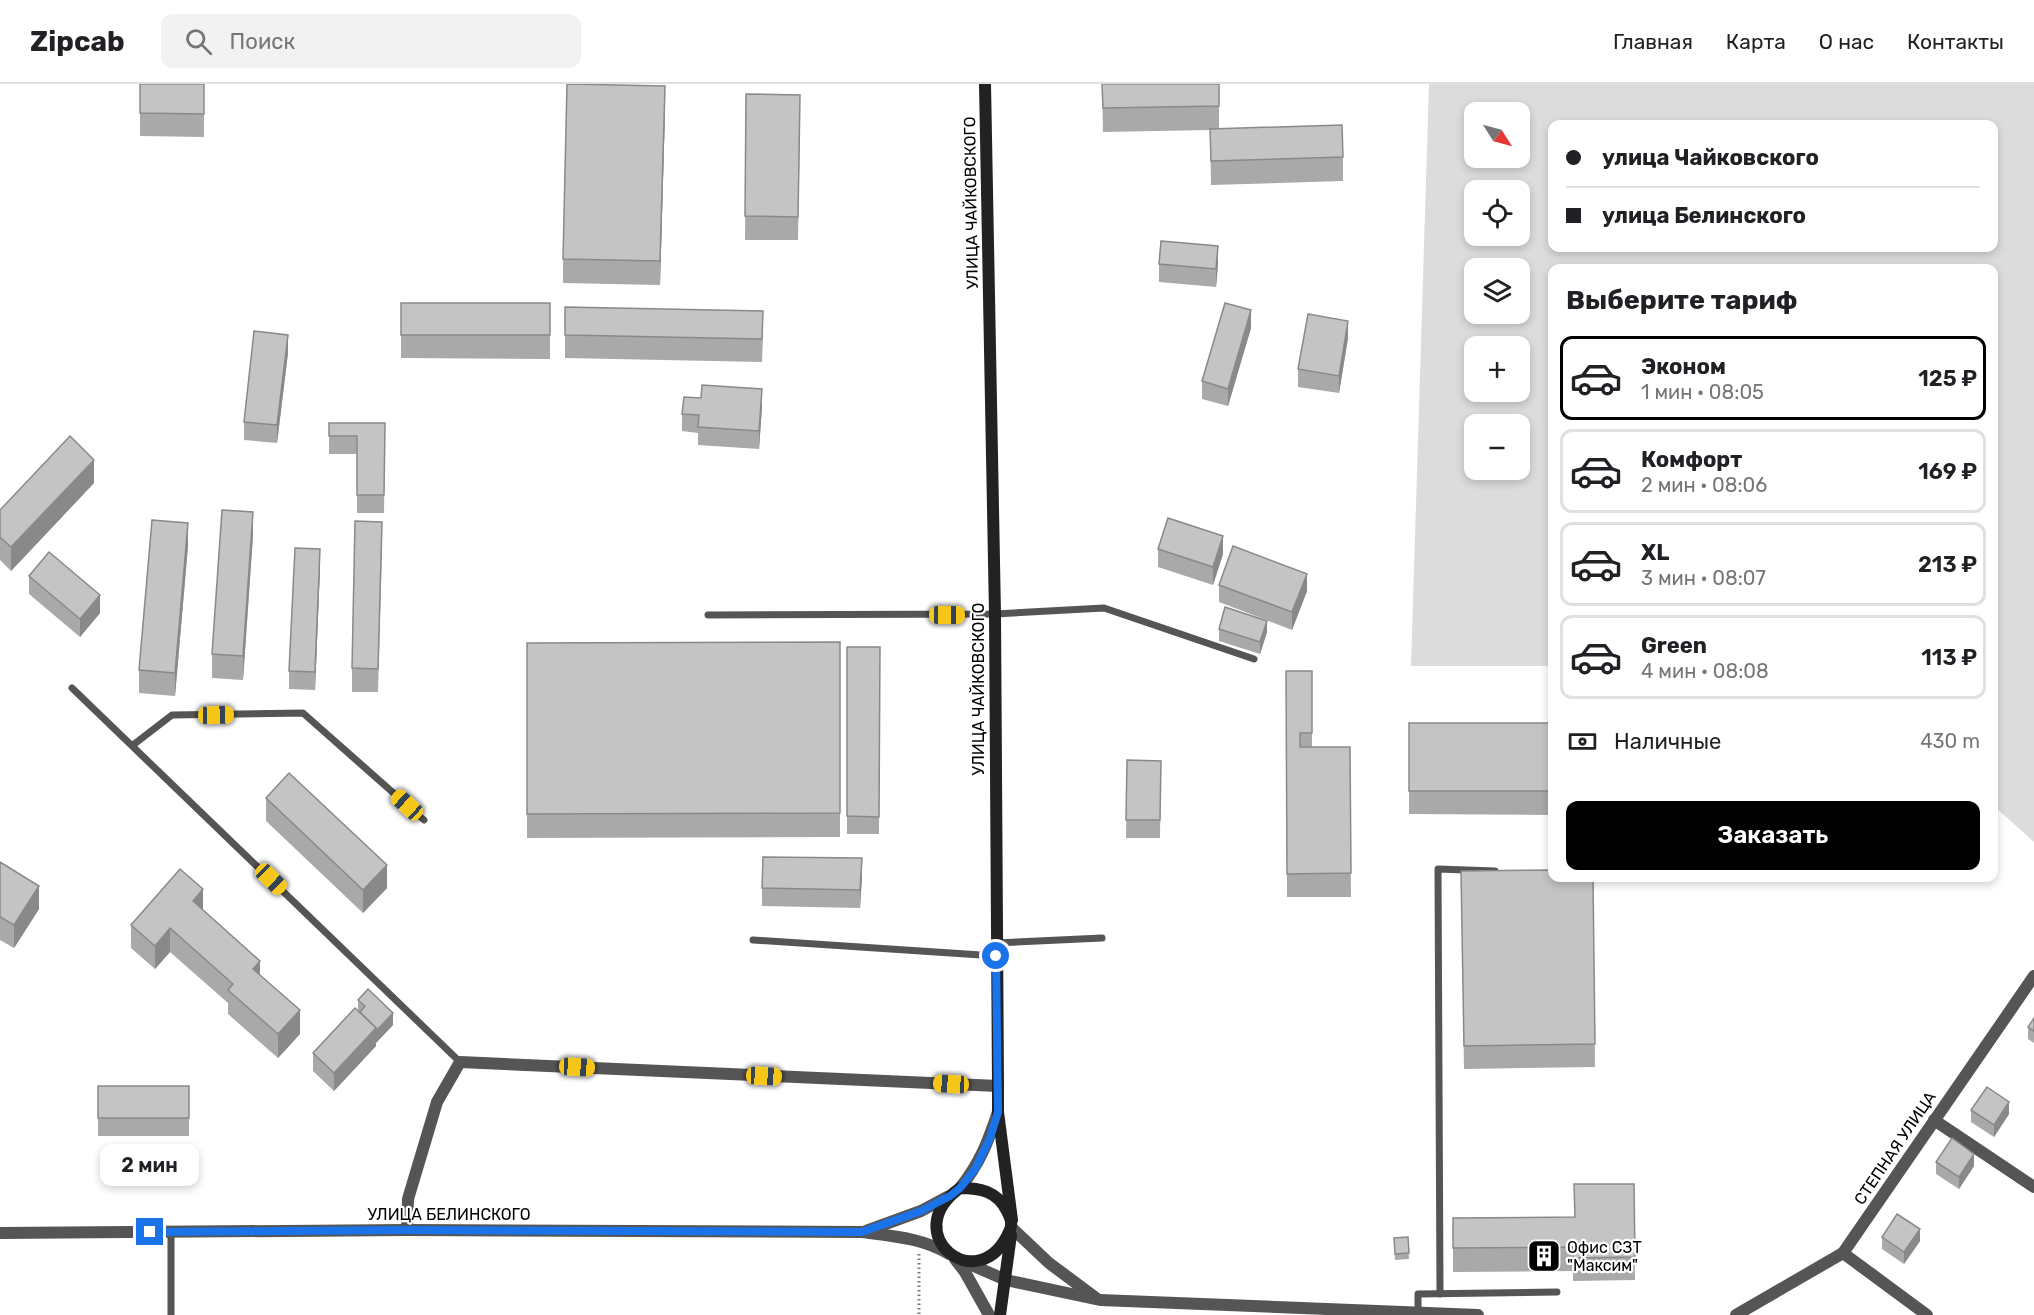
<!DOCTYPE html>
<html lang="ru">
<meta charset="utf-8">
<style>
:root{--surface:#fff;--page:#f2f2f2;--text:#202124;--muted:#757577;--line:#e0e0e0;--accent:#000}
body{margin:0;font-family:Rubik,sans-serif;background:var(--page);color:var(--text);height:100vh;display:flex;flex-direction:column;font-size:22px;white-space:nowrap}
*{box-sizing:border-box;margin:0}
p{font-size:20px;color:var(--muted)}
.icon{flex:none;width:33px;height:33px;fill:none;stroke:currentColor;stroke-width:2;stroke-linecap:round;stroke-linejoin:round}
.map{position:relative;flex:1;overflow:hidden}
.panel{position:absolute;left:1548px;top:180px;width:450px;height:618px;display:flex;flex-direction:column;background:var(--surface);border-radius:12px;box-shadow:0 3px 9px #0003}
.panel>*{flex:none}
.guide{position:absolute;left:1548px;top:36px;width:450px;height:132px;border-radius:12px;box-shadow:0 3px 9px #0003;display:grid;align-content:center;height:132px;padding:0 18px;background:var(--surface)}
.needle{width:39px;rotate:126deg}
.controls{position:absolute;left:1464px;top:18px;display:grid;gap:12px}
.controls a{display:grid;place-items:center;width:66px;height:66px;border-radius:12px;background:var(--surface);box-shadow:0 3px 9px #0003;font-size:30px}
.end{position:absolute;width:27px;height:27px;margin:-14px;border:8px solid #1a73e8;background:#fff;box-shadow:0 0 0 3px #fff}
.from{border-radius:50%}
.bubble{position:absolute;height:42px;border-radius:12px;background:var(--surface);box-shadow:0 3px 9px #0003;font-size:20px;font-weight:600;line-height:42px;text-align:center}
.car{position:absolute;width:18px;height:36px;margin:-18px -9px;border-radius:8px;box-shadow:0 0 4px 2px #0007;background:linear-gradient(#f5c518 24%,#345 0 40%,#f5c518 0 76%,#345 0 86%,#f5c518 0)}
.guide b{display:flex;align-items:center;gap:21px;height:57px;font-size:22px}
.guide b+b{border-top:2px solid var(--line)}
.guide i{width:15px;height:15px;background:var(--text)}
ul{padding:0;list-style:none}
li{display:flex;align-items:center;gap:18px;height:84px;margin:0 12px 9px;padding:0 6px;border:3px solid var(--line);border-radius:12px}
li div{flex:1}
li b{display:block;font-size:22px}
li em{font-style:normal;font-weight:600}
li.selected{border-color:var(--accent)}
li>.icon{width:54px;height:54px;stroke-width:1.5}
h2{padding:0 18px;font-size:27px;line-height:72px}
.pay{display:flex;align-items:center;gap:15px;height:66px;padding:0 18px;font-size:22px}
.pay p{margin-inline-start:auto}
.cta{display:flex;gap:12px;margin-top:auto;padding:12px 18px}
.cta a{flex:1;height:69px;border-radius:12px;background:var(--accent);color:#fff;font-size:24px;font-weight:600;line-height:69px;text-align:center}
header{display:flex;align-items:center;gap:36px;box-sizing:border-box;height:84px;padding:0 30px;background:var(--surface);border-bottom:2px solid var(--line)}
header strong{font-size:28px}
nav{display:flex;gap:33px;margin-inline-start:auto;font-size:21px}
.search{width:420px;height:54px;background:var(--page);display:flex;align-items:center;gap:15px;box-sizing:border-box;padding:0 21px;border-radius:12px;color:var(--muted);font-size:22px}
.map>svg:first-child{display:block}
.green{fill:#dcdcdc;fill-rule:evenodd}
.lines{fill:none;stroke-linecap:round;stroke-linejoin:round}
.path{stroke:#777;stroke-width:3;stroke-dasharray:1.5 3;stroke-linecap:butt}
.service{stroke:#555;stroke-width:7}
.minor{stroke:#555;stroke-width:12}
.tertiary{stroke:#555;stroke-width:12}
.secondary{stroke:#222;stroke-width:12}
.wall{fill:#a9a9a9}
.shaded-wall{fill:#898989}
.building{fill:#c4c4c4;stroke:#898989;stroke-width:1.5}
.route{stroke:#1a73e8;stroke-width:8}
.labels{text-anchor:middle;dominant-baseline:central;stroke-width:4.5;stroke-linejoin:round;paint-order:stroke}
.street-label{font-size:16px;fill:#000;stroke:#fff}
.poi-label{font-size:16px;fill:#000;stroke:#fff;text-anchor:start}
</style>
<header>
<strong>Zipcab</strong>
<div class="search"><svg class="icon" aria-label="search" viewBox="0 0 24 24"><circle cx="10" cy="10" r="6"/><path d="M15 15l6 6"/></svg>Поиск</div>
<nav><a>Главная</a><a>Карта</a><a>О нас</a><a>Контакты</a></nav>
</header>
<div class="map">
<svg width="2034" height="1231" viewBox="0 0 2034 1231">
<rect width="100%" height="100%" fill="#fff"/>
<path class="green" d="M1429 0H2034V758L1994 722V184H1552V582H1411ZM1474 28H1520V74H1474ZM1552 40H1994V164H1552ZM1474 106H1520V152H1474ZM1474 184H1520V230H1474ZM1474 262H1520V308H1474ZM1474 340H1520V386H1474Z"/>
<g class="lines">
<polyline class="path" points="919,1170 919,1231"/>
<g class="service">
<polyline points="708,531 995,530 1104,524 1254,575"/>
<polyline points="72,604 460,978"/>
<polyline points="133,661 172,631 303,629 424,736"/>
<polyline points="753,856 996,872"/>
<polyline points="996,859 1102,854"/>
<polyline points="1440,1210 1438,785 1495,787"/>
<polyline points="171,1231 171,1148"/>
<polyline points="1418,1231 1418,1210 1557,1208"/>
</g>
<g class="minor">
<polyline points="1934,1036 2034,1103"/>
<polyline points="407,1146 408,1115 437,1018 460,978 998,1002"/>
<polyline points="1927,1231 1843,1169 2034,892"/>
</g>
<g class="tertiary">
<path d="M960 1104C980 1079 988 1058 998 1028"/>
<polyline points="1012,1144 1049,1179 1096,1214"/>
<polyline points="866,1147 921,1127 949,1112"/>
<path d="M0 1149 407 1146 862 1148C892 1152 923 1154 949 1170"/>
<polyline points="955,1175 965,1188 989,1231"/>
<polyline points="960,1176 1006,1196 1100,1216 1478,1231"/>
<polyline points="1736,1231 1843,1169"/>
</g>
<g class="secondary">
<polyline points="985,0 995,530 998,1002 998,1028 1012,1136"/>
<path d="M960 1104C980 1104 997 1107 1007 1127 1011 1135 1013 1140 1009 1148 979 1216 896 1150 960 1104Z"/>
<polyline points="1000,1231 1011,1151"/>
</g>
</g>
<g class="wall">
<polygon points="140,0 204,0 204,53 140,52"/>
<polygon points="1102,0 1219,0 1219,45 1343,73 1343,97 1211,101 1210,46 1103,48"/>
<polygon points="746,10 800,34 798,156 745,156"/>
<polygon points="665,26 660,201 563,199 563,175"/>
<polygon points="1159,180 1218,180 1216,203 1159,198"/>
<polygon points="401,219 550,219 550,275 401,274"/>
<polygon points="565,223 763,250 762,278 565,274"/>
<polygon points="1251,244 1228,322 1202,315 1202,297"/>
<polygon points="1348,254 1339,309 1298,303 1298,285"/>
<polygon points="288,269 277,359 244,356 244,338"/>
<polygon points="762,323 759,365 698,361 698,349 682,347 682,330"/>
<polygon points="329,339 385,339 384,429 357,429 357,370 329,370"/>
<polygon points="94,399 11,487 0,476 0,426"/>
<polygon points="253,451 243,596 212,594 212,570"/>
<polygon points="382,461 378,608 352,608 352,584"/>
<polygon points="188,462 175,612 139,609 139,586"/>
<polygon points="1158,465 1223,470 1213,501 1158,483"/>
<polygon points="320,483 315,606 289,605 289,587"/>
<polygon points="29,492 100,529 80,553 29,510"/>
<polygon points="1219,501 1307,507 1292,546 1219,518"/>
<polygon points="1219,545 1267,548 1260,570 1219,557"/>
<polygon points="840,558 840,753 527,754 527,559"/>
<polygon points="847,563 880,563 879,750 847,750"/>
<polygon points="1286,587 1312,587 1312,663 1350,663 1351,813 1287,813"/>
<polygon points="1409,639 1552,639 1552,731 1409,730"/>
<polygon points="1127,676 1161,677 1160,754 1126,754"/>
<polygon points="266,714 387,804 363,829 266,737"/>
<polygon points="0,778 39,825 14,864 0,856"/>
<polygon points="1461,787 1593,794 1595,983 1464,985"/>
<polygon points="862,792 860,824 762,822 762,804"/>
<polygon points="203,827 260,891 300,950 278,974 228,930 228,919 170,868 155,885 131,864 131,841"/>
<polygon points="358,916 393,941 376,959 376,962 334,1007 313,987 313,969 358,927"/>
<polygon points="2034,934 2034,959 2028,955 2028,943"/>
<rect x="98" y="1002" width="91" height="50"/>
<polygon points="1971,1026 2009,1030 1994,1053 1971,1038"/>
<polygon points="1936,1078 1974,1082 1959,1105 1936,1090"/>
<polygon points="1634,1100 1635,1196 1573,1197 1573,1187 1453,1188 1453,1134 1574,1133"/>
<polygon points="1408,1153 1409,1175 1395,1176 1394,1154"/>
<polygon points="1882,1153 1920,1157 1904,1180 1882,1165"/>
</g>
<g class="shaded-wall">
<polygon points="665,2 665,26 660,201 660,177"/>
<polygon points="1218,162 1218,180 1216,203 1216,185"/>
<polygon points="1251,226 1251,244 1228,322 1228,305"/>
<polygon points="1348,237 1348,254 1339,309 1339,292"/>
<polygon points="288,251 288,269 277,359 277,341"/>
<polygon points="762,305 762,323 759,365 759,347"/>
<polygon points="94,376 94,399 11,487 11,463"/>
<polygon points="253,428 253,451 243,596 243,572"/>
<polygon points="188,439 188,462 175,612 175,589"/>
<polygon points="1223,452 1223,470 1213,501 1213,483"/>
<polygon points="320,465 320,483 315,606 315,588"/>
<polygon points="1307,490 1307,507 1292,546 1292,528"/>
<polygon points="100,511 100,529 80,553 80,535"/>
<polygon points="1267,537 1267,548 1260,570 1260,558"/>
<polygon points="862,774 862,792 860,824 860,806"/>
<polygon points="387,781 387,804 363,829 363,806"/>
<polygon points="39,802 39,825 14,864 14,841"/>
<polygon points="203,805 203,829 193,817"/>
<polygon points="170,844 170,868 155,885 155,862"/>
<polygon points="260,877 260,900 253,885"/>
<polygon points="300,926 300,950 278,974 278,950"/>
<polygon points="393,929 393,941 376,959 376,962 334,1007 334,989 376,944"/>
<polygon points="2009,1018 2009,1030 1994,1053 1994,1041"/>
<polygon points="1974,1070 1974,1082 1959,1105 1959,1093"/>
<polygon points="1920,1145 1920,1157 1904,1180 1904,1168"/>
</g>
<g class="building">
<polygon points="140,0 204,0 204,30 140,29"/>
<polygon points="567,0 665,2 660,177 563,175"/>
<polygon points="1102,0 1219,0 1219,22 1103,24"/>
<polygon points="746,10 800,11 798,133 745,132"/>
<polygon points="1342,41 1343,73 1211,77 1210,45"/>
<polygon points="1161,157 1218,162 1216,185 1159,180"/>
<rect x="401" y="219" width="149" height="32"/>
<polygon points="1225,219 1251,226 1228,305 1202,297"/>
<polygon points="565,223 763,227 762,255 565,251"/>
<polygon points="1308,230 1348,237 1339,292 1298,285"/>
<polygon points="254,247 288,251 277,341 244,338"/>
<polygon points="702,301 762,305 759,347 698,343 699,331 682,330 684,313 701,314"/>
<polygon points="329,339 385,339 384,411 357,411 357,352 329,352"/>
<polygon points="70,352 94,376 11,463 0,453 0,426"/>
<polygon points="222,426 253,428 243,572 212,570"/>
<polygon points="1168,434 1223,452 1213,483 1158,465"/>
<polygon points="152,436 188,439 175,589 139,586"/>
<polygon points="355,437 382,438 378,585 352,584"/>
<polygon points="1233,462 1307,490 1292,528 1219,501"/>
<polygon points="295,464 320,465 315,588 289,587"/>
<polygon points="49,468 100,511 80,535 29,492"/>
<polygon points="1225,523 1267,537 1260,558 1219,545"/>
<polygon points="840,558 840,729 527,730 527,559"/>
<polygon points="847,563 880,563 879,733 847,732"/>
<polygon points="1286,587 1312,587 1312,649 1300,649 1300,663 1350,663 1351,789 1287,790"/>
<rect x="1409" y="639" width="143" height="68"/>
<polygon points="1127,676 1161,677 1160,736 1126,736"/>
<polygon points="289,689 387,781 363,806 266,714"/>
<polygon points="763,773 862,774 860,806 762,804"/>
<polygon points="0,778 39,802 14,841 0,833"/>
<polygon points="180,785 203,805 193,817 260,877 253,885 300,926 278,950 228,906 233,900 170,844 155,862 131,841"/>
<polygon points="1552,786 1552,794 1593,794 1595,960 1464,962 1461,787"/>
<polygon points="368,905 393,929 376,947 376,944 360,928 365,922 358,916"/>
<polygon points="355,924 376,944 334,989 313,969"/>
<polygon points="2034,934 2034,947 2028,943"/>
<rect x="98" y="1002" width="91" height="32"/>
<polygon points="1987,1003 2009,1018 1994,1041 1971,1026"/>
<polygon points="1952,1054 1974,1070 1959,1093 1936,1078"/>
<polygon points="1574,1100 1634,1100 1635,1173 1573,1174 1573,1163 1453,1164 1453,1134 1575,1133"/>
<polygon points="1897,1130 1920,1145 1904,1168 1882,1153"/>
<polygon points="1408,1153 1409,1169 1395,1170 1394,1154"/>
</g>
<g class="lines">
<polyline class="route" points="150,1148 407,1146 862,1148 921,1127 950,1112 960,1104 975,1085 990,1054 998,1028 996,872"/>
</g>
<defs>
<g id="building-square" transform="scale(1.725)"><rect x="-9" y="-9" width="18" height="18" rx="4" fill="#000" stroke="#fff"/><path d="M-4-6H4V6H1V3H-1V6H-4ZM-2.5-4.3h1.7v1.8h-1.7ZM.8-4.3h1.7v1.8H.8ZM-2.5-1h1.7V.8h-1.7ZM.8-1h1.7V.8H.8Z" fill="#fff"/></g>
</defs>
<g fill-rule="evenodd">
<use href="#building-square" x="1544" y="1172"/>
</g>
<g class="labels">
<g class="street-label">
<text transform="translate(971 119) rotate(-91)">УЛИЦА ЧАЙКОВСКОГО</text>
<text transform="translate(978 605) rotate(-90)">УЛИЦА ЧАЙКОВСКОГО</text>
<text transform="translate(1895 1064) rotate(-56)">СТЕПНАЯ УЛИЦА</text>
<text x="449" y="1130">УЛИЦА БЕЛИНСКОГО</text>
</g>
<g class="poi-label">
<text x="1567" y="1163">Офис СЗТ<tspan x="1567" dy="18">"Максим"</tspan></text>
</g>
</g>
</svg>
<div class="controls">
<a><svg class="needle" viewBox="-14 -14 28 28"><path d="M0-13l5 13h-10z" fill="#e53935"/><path d="M0 13l5-13h-10z" fill="#757577"/></svg></a>
<a><svg class="icon" aria-label="locate" viewBox="0 0 24 24"><circle cx="12" cy="12" r="6"/><path d="M12 2v4M12 18v4M2 12h4M18 12h4"/></svg></a>
<a><svg class="icon" aria-label="layers" viewBox="0 0 24 24"><path d="M12 4l9 5-9 5-9-5zM3 14l9 5 9-5"/></svg></a>
<a>+</a>
<a>−</a>
</div>
<i class="end from" style="left:996px;top:872px"></i>
<i class="end" style="left:150px;top:1148px"></i>
<div class="bubble" style="left:100px;top:1060px;width:99px">2 мин</div>
<i class="car" style="left:947px;top:531px;rotate:90deg"></i>
<i class="car" style="left:216px;top:631px;rotate:89deg"></i>
<i class="car" style="left:407px;top:721px;rotate:312deg"></i>
<i class="car" style="left:271px;top:795px;rotate:134deg"></i>
<i class="car" style="left:577px;top:983px;rotate:93deg"></i>
<i class="car" style="left:764px;top:992px;rotate:93deg"></i>
<i class="car" style="left:951px;top:1000px;rotate:273deg"></i>
<div class="guide">
<b><i class="from"></i>улица Чайковского</b>
<b><i></i>улица Белинского</b>
</div>
<section class="panel">
<h2>Выберите тариф</h2>
<ul>
<li class="selected"><svg class="icon" aria-label="car" viewBox="0 0 24 24"><path d="M5 17H2v-5l4-1 3-4h7l3 4 3 1v5h-3M9 17h6M6 11h13"/><circle cx="7" cy="17" r="2"/><circle cx="17" cy="17" r="2"/></svg><div><b>Эконом</b><p>1 мин · 08:05</p></div><em>125 ₽</em></li>
<li><svg class="icon" aria-label="car" viewBox="0 0 24 24"><path d="M5 17H2v-5l4-1 3-4h7l3 4 3 1v5h-3M9 17h6M6 11h13"/><circle cx="7" cy="17" r="2"/><circle cx="17" cy="17" r="2"/></svg><div><b>Комфорт</b><p>2 мин · 08:06</p></div><em>169 ₽</em></li>
<li><svg class="icon" aria-label="car" viewBox="0 0 24 24"><path d="M5 17H2v-5l4-1 3-4h7l3 4 3 1v5h-3M9 17h6M6 11h13"/><circle cx="7" cy="17" r="2"/><circle cx="17" cy="17" r="2"/></svg><div><b>XL</b><p>3 мин · 08:07</p></div><em>213 ₽</em></li>
<li><svg class="icon" aria-label="car" viewBox="0 0 24 24"><path d="M5 17H2v-5l4-1 3-4h7l3 4 3 1v5h-3M9 17h6M6 11h13"/><circle cx="7" cy="17" r="2"/><circle cx="17" cy="17" r="2"/></svg><div><b>Green</b><p>4 мин · 08:08</p></div><em>113 ₽</em></li>
</ul>
<div class="pay"><svg class="icon" aria-label="cash" viewBox="0 0 24 24"><path d="M3 7h18v10H3z"/><circle cx="12" cy="12" r="2"/></svg>Наличные<p>430 m</p></div>
<div class="cta"><a>Заказать</a></div>
</section>
</div>
